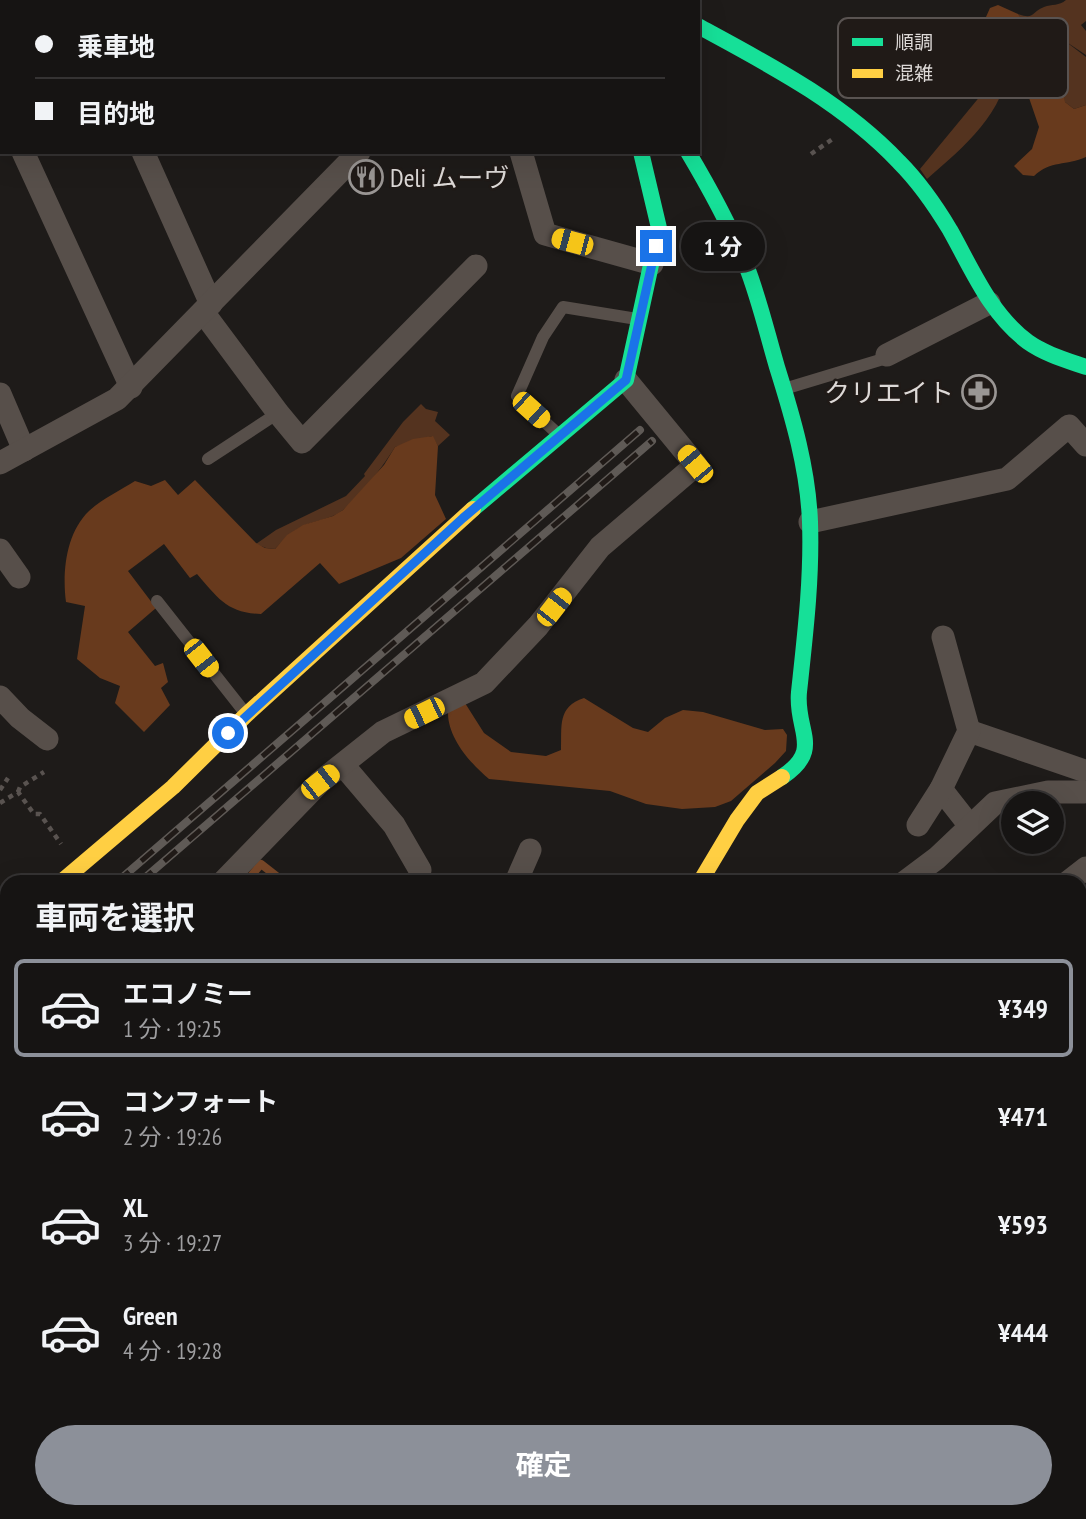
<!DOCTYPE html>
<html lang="ja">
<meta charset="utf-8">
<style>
:root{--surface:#161413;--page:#1f1d1c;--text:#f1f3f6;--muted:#9e9ea0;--line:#353333;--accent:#8c9099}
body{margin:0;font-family:"PT Sans Narrow","Noto Sans JP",sans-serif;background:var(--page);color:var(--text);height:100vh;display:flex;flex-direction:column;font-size:26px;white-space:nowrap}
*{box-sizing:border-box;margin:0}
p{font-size:23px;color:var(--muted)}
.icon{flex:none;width:38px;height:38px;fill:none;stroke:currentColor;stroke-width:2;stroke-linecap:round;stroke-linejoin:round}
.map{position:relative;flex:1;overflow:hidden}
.sheet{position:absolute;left:0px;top:875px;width:1087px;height:644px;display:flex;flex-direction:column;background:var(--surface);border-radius:21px 21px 0 0;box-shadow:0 7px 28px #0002,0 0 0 2px var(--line)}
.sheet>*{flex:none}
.hud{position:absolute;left:0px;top:0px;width:700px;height:154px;box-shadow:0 7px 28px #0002,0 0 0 2px var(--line);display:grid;align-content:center;height:154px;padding:0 35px;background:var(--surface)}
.controls{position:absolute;left:1001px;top:791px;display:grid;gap:14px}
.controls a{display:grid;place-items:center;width:63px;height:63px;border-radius:50%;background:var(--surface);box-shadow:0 7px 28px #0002,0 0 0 2px var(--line);font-size:35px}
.end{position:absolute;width:32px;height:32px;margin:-16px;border:9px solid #1a73e8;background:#fff;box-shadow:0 0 0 4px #fff}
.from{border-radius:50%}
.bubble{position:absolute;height:49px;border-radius:24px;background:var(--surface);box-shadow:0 7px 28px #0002,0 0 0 2px var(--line);font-size:23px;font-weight:700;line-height:49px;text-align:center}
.car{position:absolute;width:21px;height:42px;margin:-21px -10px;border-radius:9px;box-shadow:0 0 5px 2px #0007;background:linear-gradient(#f5c518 24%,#345 0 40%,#f5c518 0 76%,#345 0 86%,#f5c518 0)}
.hud b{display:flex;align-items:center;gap:24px;height:66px;font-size:26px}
.hud b+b{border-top:2px solid var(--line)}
.hud i{width:18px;height:18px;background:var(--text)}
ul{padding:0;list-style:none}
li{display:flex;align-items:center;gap:21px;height:98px;margin:0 14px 10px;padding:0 21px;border:4px solid transparent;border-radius:10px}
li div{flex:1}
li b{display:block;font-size:26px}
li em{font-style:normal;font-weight:700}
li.selected{border-color:var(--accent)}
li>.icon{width:63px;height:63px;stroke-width:1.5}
h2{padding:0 35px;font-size:32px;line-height:84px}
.button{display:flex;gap:14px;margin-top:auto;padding:14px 35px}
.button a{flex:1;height:80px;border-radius:42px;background:var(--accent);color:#fff;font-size:28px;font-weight:700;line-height:80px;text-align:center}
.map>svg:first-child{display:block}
.green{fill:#54331f}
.forest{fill:#683a1d}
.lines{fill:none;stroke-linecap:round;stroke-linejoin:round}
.stream{stroke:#774728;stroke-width:8}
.path{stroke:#595350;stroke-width:4.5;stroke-dasharray:5 5;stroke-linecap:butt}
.lane{stroke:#574f4a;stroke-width:12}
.street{stroke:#574f4a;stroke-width:23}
.fast{stroke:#16e098;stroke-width:16}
.slow{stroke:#ffcf43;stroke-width:16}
.rail-casing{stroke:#5f5a56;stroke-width:8}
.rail{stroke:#201a17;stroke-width:5;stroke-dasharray:16;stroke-linecap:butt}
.route{stroke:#1a73e8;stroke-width:9}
.labels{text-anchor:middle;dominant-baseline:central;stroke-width:5;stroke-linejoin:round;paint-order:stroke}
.poi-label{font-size:26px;fill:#ddd9d7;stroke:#201a17;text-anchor:start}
.key{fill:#201a17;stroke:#595351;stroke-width:2}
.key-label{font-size:19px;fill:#ddd9d7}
</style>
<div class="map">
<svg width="1086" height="1519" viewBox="0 0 1086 1519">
<rect width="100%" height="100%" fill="#1e1b19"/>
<g class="green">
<path d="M1066 0H1086V21L1081 25 1086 31V55L1065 41 1086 57V105L1074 109 1065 102C1061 64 1040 44 1018 14 1035 20 1031 12 1044 7 1052 4 1059 6 1066 0Z"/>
<path d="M1010 60C1005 113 965 146 927 179L920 169Z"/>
<path d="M421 404 426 409 438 412 435 421 450 435 438 446 432 436 395 447C384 465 356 503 337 514 327 519 316 521 305 525 293 530 284 539 275 549L266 548 256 544 276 530 346 496 365 476 364 474 403 422Z"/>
<polygon points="1080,1418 1086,1432 1086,1519 1037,1519 1034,1512 1080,1512"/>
<polygon points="562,1512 713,1512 717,1519 564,1519"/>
</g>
<g class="forest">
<path d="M998 5 1018 14 1051 58 1063 81 1065 102 1074 109 1086 105V157C1066 166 1051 160 1034 176L1023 175 1014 166 1032 149 1039 127 1027 92 1010 60 989 31 986 17 990 8Z"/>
<path d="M433 436 438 446 435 495 446 519 401 558 339 584 320 563 261 614C227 613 218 598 197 574L190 578 164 544 128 571 156 608 128 632 155 666 163 663 168 682 161 688 170 705 144 732 115 703 120 686 100 678 77 659 85 606 66 602C62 572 66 533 89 511 102 499 121 490 135 481L151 486 165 480 178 495 195 480 256 543 265 548 275 549 287 535 303 525 333 516 343 510 384 465 395 447 413 439Z"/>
<path d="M584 698 633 728 648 732 665 718 683 710 703 712 765 730 783 729 787 735 786 751 775 763 731 801 715 807 682 809 646 804 610 791 489 779C470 763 447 737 448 711L465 703 484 733 511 752 546 756 561 750C562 726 557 707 584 698Z"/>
<polygon points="7,1045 7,1091 0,1093 0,1051"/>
<polygon points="0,1382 7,1388 7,1498 0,1497"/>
</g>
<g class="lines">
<polyline class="stream" points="246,882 261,864 284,882"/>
<g class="path">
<polyline points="811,154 834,138"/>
<polyline points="0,790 8,778"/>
<polyline points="18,792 20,787 44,772"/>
<polyline points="0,803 18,792 34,814 40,814 61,844"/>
</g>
<g class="lane">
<polyline points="784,389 880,360 887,355"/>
<polyline points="560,436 517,396 543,337 563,307 637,319"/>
<polyline points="208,459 278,413"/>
<polyline points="157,601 246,714"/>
<polyline points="1080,1315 1086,1317"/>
<polyline points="718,1512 723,1519"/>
</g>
<g class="street">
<polyline points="75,0 76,2"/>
<polyline points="190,0 191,2"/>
<polyline points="330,2 332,0"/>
<polyline points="597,2 601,1"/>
<polyline points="0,102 2,106"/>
<polyline points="23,152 131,387"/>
<polyline points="143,152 211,304"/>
<polyline points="521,152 545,234 652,264"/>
<polyline points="203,312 278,413 302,442 476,266"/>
<polyline points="887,355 989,303"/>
<polyline points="0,394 24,450"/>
<polyline points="0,463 117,399 359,152"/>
<polyline points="810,522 1007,479 1069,426 1086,445"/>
<polyline points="0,550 19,577"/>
<polyline points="0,697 20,718 47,739"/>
<polyline points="969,731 1082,770"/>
<polyline points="343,765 394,825 420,870"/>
<polyline points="941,789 970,826"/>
<polyline points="918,825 941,789 969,731 943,637"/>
<polyline points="223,882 320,782 383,732 484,683 538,626 600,547 696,465 626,380"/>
<polyline points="516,882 530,850"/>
<polyline points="905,882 937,858 995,803 1048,792 1083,792"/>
<polyline points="1068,882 1086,868"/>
<polyline points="0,938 7,931"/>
<polyline points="1080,1154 1082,1159 1086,1156"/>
<polyline points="0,1165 7,1160"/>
<polyline points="556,1512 559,1519"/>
<polyline points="803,1512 807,1519"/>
<polyline points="1018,1512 1022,1519"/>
<polyline points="959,1519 974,1512"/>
</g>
<g class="fast">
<polyline points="651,0 654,2"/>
<path d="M698 26C770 65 842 102 899 162 919 182 935 205 950 230 972 269 990 314 1028 342 1045 354 1066 360 1086 367"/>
<path d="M688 152C710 189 730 225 746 265 759 298 767 333 777 367 793 418 808 469 810 522 812 579 805 636 799 692 795 731 824 749 782 777"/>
<polyline points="473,509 626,380 659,228 641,152"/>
</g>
<g class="slow">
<polyline points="61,882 173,787 246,715 473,509"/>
<polyline points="700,882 737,820 757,793 782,777"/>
</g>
<g class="rail-casing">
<g id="rail">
<polyline points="117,882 640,430"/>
<polyline points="140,882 652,441"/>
<polyline points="0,983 7,977"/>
<polyline points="0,1003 7,997"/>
</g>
</g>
<use href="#rail" class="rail"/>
</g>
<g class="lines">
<polyline class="route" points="228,733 463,518 626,380 656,246"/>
</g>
<defs>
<g id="restaurant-ring" transform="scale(1.75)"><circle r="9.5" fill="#201a17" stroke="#9a9694" stroke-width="1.5"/><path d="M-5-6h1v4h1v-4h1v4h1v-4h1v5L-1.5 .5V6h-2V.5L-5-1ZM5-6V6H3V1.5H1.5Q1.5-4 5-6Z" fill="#9a9694"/></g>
<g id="pharmacy-ring" transform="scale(1.75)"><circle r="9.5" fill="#201a17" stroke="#9a9694" stroke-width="1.5"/><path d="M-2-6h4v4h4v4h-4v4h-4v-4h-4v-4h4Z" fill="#9a9694"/></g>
</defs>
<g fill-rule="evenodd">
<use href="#restaurant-ring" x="366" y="177"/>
<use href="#pharmacy-ring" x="979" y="392"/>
</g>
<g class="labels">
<g class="poi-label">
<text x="390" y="177">Deli ムーヴ</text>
<text x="954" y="392" text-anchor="end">クリエイト</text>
</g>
</g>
<rect x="838" y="18" width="230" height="80" rx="10" class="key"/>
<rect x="852" y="38" width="31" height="8" fill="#16e098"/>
<rect x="852" y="69" width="31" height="9" fill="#ffcf43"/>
<g class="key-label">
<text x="895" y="49">順調</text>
<text x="895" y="80">混雑</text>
</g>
</svg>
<div class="controls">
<a><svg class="icon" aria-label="layers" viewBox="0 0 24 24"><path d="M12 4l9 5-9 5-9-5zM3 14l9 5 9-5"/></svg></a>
</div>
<i class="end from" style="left:228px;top:733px"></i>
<i class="end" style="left:656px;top:246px"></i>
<div class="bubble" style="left:681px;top:222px;width:84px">1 分</div>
<i class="car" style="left:572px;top:242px;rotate:285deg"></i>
<i class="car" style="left:531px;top:410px;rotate:132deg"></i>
<i class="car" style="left:695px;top:464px;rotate:320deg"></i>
<i class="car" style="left:554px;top:607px;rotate:38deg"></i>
<i class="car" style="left:201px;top:658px;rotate:142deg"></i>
<i class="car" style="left:424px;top:713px;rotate:244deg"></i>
<i class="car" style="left:320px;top:782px;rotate:52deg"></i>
<div class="hud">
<b><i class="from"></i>乗車地</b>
<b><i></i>目的地</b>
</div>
<section class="sheet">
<h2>車両を選択</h2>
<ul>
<li class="selected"><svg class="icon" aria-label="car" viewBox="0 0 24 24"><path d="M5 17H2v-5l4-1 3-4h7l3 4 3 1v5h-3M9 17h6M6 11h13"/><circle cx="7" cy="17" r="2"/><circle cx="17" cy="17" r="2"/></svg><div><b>エコノミー</b><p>1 分 · 19:25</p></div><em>¥349</em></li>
<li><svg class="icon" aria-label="car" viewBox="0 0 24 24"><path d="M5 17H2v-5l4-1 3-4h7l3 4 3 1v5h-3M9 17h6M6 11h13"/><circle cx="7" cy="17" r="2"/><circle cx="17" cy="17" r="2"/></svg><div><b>コンフォート</b><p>2 分 · 19:26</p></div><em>¥471</em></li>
<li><svg class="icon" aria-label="car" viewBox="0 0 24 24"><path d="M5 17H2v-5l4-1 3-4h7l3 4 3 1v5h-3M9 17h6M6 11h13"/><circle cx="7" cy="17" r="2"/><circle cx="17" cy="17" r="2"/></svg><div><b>XL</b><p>3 分 · 19:27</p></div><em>¥593</em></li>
<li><svg class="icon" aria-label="car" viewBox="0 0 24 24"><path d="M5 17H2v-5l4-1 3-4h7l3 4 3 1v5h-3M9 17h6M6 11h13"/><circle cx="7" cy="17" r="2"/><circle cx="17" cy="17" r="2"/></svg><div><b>Green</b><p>4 分 · 19:28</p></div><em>¥444</em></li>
</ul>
<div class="button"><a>確定</a></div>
</section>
</div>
